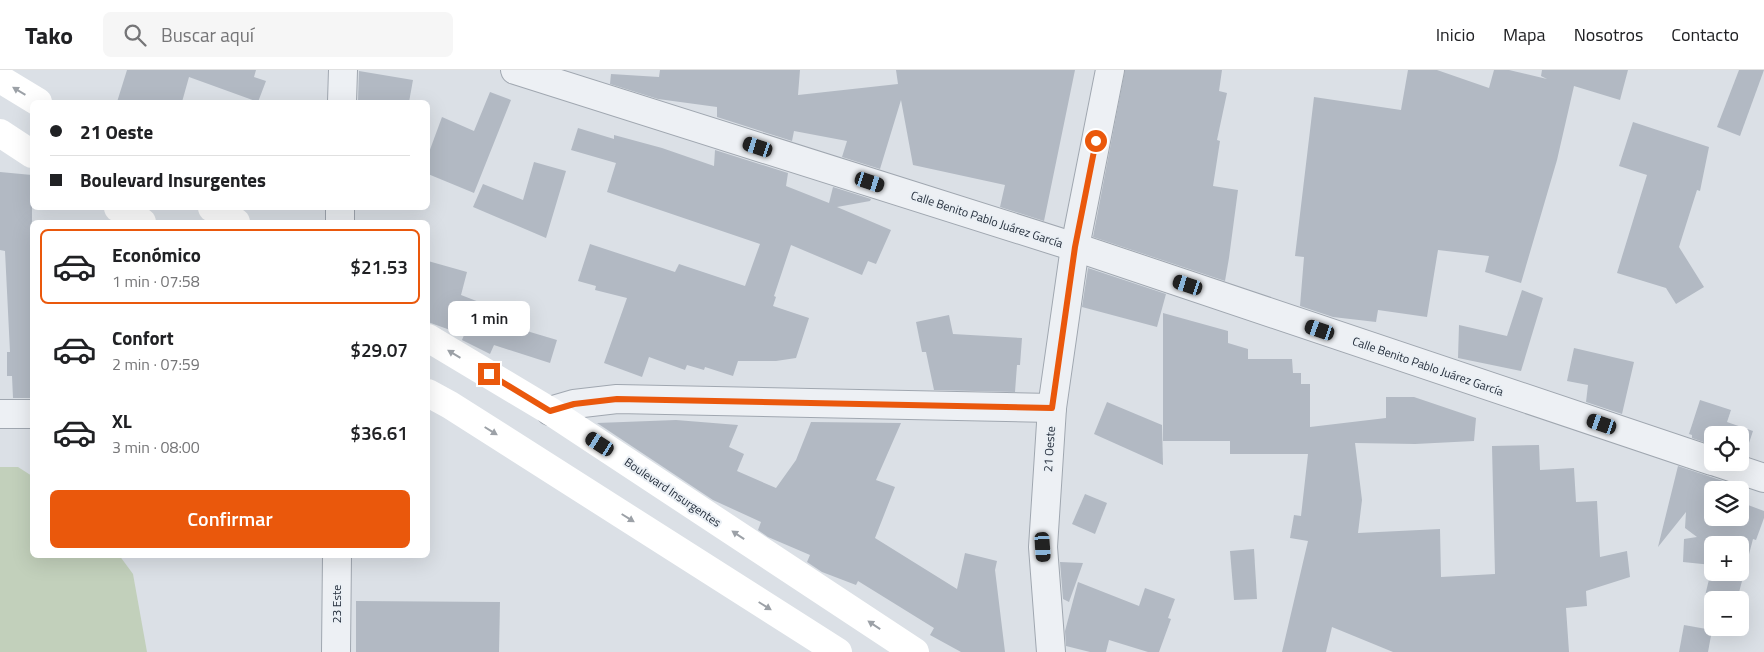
<!DOCTYPE html>
<html lang="es">
<meta charset="utf-8">
<style>
:root{--surface:#fff;--page:#f6f6f6;--text:#202124;--muted:#757577;--line:#e0e0e0;--accent:#ea580c}
body{margin:0;font-family:"Titillium Web",sans-serif;background:var(--page);color:var(--text);height:100vh;display:flex;flex-direction:column;font-size:19px;white-space:nowrap}
*{box-sizing:border-box;margin:0}
p{font-size:16px;color:var(--muted)}
.icon{flex:none;width:28px;height:28px;fill:none;stroke:currentColor;stroke-width:2;stroke-linecap:round;stroke-linejoin:round}
.map{position:relative;flex:1;overflow:hidden}
.drawer{position:absolute;left:30px;top:150px;width:400px;height:338px;display:flex;flex-direction:column;background:var(--surface);border-radius:8px;box-shadow:0 5px 20px #0002}
.drawer>*{flex:none}
.banner{position:absolute;left:30px;top:30px;width:400px;height:110px;border-radius:8px;box-shadow:0 5px 20px #0002;display:grid;align-content:center;height:110px;padding:0 20px;background:var(--surface)}
.controls{position:absolute;left:1704px;top:356px;display:grid;gap:10px}
.controls a{display:grid;place-items:center;width:45px;height:45px;border-radius:8px;background:var(--surface);box-shadow:0 5px 20px #0002;font-size:25px}
.end{position:absolute;width:22px;height:22px;margin:-11px;border:6px solid #ea580c;background:#fff;box-shadow:0 0 0 2px #fff}
.from{border-radius:50%}
.bubble{position:absolute;height:35px;border-radius:8px;background:var(--surface);box-shadow:0 5px 20px #0002;font-size:16px;font-weight:600;line-height:35px;text-align:center}
.car{position:absolute;width:15px;height:30px;margin:-15px -8px;border-radius:6px;box-shadow:0 0 4px 1px #0007;background:linear-gradient(#222 24%,#8ab4d8 0 40%,#222 0 76%,#8ab4d8 0 86%,#222 0)}
.banner b{display:flex;align-items:center;gap:18px;height:48px;font-size:19px}
.banner b+b{border-top:1px solid var(--line)}
.banner i{width:12px;height:12px;background:var(--text)}
ul{padding:9px 0 0;list-style:none}
li{display:flex;align-items:center;gap:15px;height:75px;margin:0 10px 8px;padding:0 10px;border:2px solid transparent;border-radius:8px}
li div{flex:1}
li b{display:block;font-size:19px}
li em{font-style:normal;font-weight:600}
li.on{border-color:var(--accent)}
li>.icon{width:45px;height:45px;stroke-width:1.5}
.primary-button{display:flex;gap:10px;margin-top:auto;padding:10px 20px}
.primary-button a{flex:1;height:58px;border-radius:8px;background:var(--accent);color:#fff;font-size:20px;font-weight:600;line-height:58px;text-align:center}
header{display:flex;align-items:center;gap:30px;box-sizing:border-box;height:70px;padding:0 25px;background:var(--surface);border-bottom:1px solid var(--line)}
header strong{font-size:24px}
nav{display:flex;gap:28px;margin-inline-start:auto;font-size:18px}
.search{width:350px;height:45px;background:var(--page);display:flex;align-items:center;gap:12px;box-sizing:border-box;padding:0 18px;border-radius:8px;color:var(--muted);font-size:19px}
.map>svg:first-child{display:block}
.green{fill:#c2d0bb}
.building{fill:#b2b9c3}
.lines{fill:none;stroke-linecap:round;stroke-linejoin:round}
.minor-casing{stroke:#a0a7b0;stroke-width:30}
.minor{stroke:#edf0f4;stroke-width:28}
.secondary{stroke:#fff;stroke-width:28}
.oneway{fill:#9ca1a7}
.route{stroke:#ea580c;stroke-width:6}
.labels{text-anchor:middle;dominant-baseline:central;stroke-width:4;stroke-linejoin:round;paint-order:stroke}
.street-label{font-size:12px;fill:#242e3c;stroke:#eaeff4}
</style>
<header>
<strong>Tako</strong>
<div class="search"><svg class="icon" aria-label="search" viewBox="0 0 24 24"><circle cx="10" cy="10" r="6"/><path d="M15 15l6 6"/></svg>Buscar aquí</div>
<nav><a>Inicio</a><a>Mapa</a><a>Nosotros</a><a>Contacto</a></nav>
</header>
<div class="map">
<svg width="1764" height="582" viewBox="0 0 1764 582">
<rect width="100%" height="100%" fill="#dbe0e6"/>
<polygon class="green" points="0,397 18,397 32,406 32,485 119,485 133,504 147,582 0,582"/>
<g class="building">
<polygon points="127,0 256,0 254,7 266,11 258,32 189,7 182,32 117,32"/>
<polygon points="660,0 800,0 798,25 898,14 896,0 1075,0 1044,151 1000,137 1005,115 913,95 901,30 880,99 842,87 847,71 794,61 792,71 717,47 717,37 658,29 610,14 611,4 659,7"/>
<polygon points="1125,0 1222,0 1219,21 1227,23 1217,70 1220,71 1213,116 1238,120 1229,188 1225,211 1093,167"/>
<polygon points="1408,0 1437,0 1489,18 1494,0 1509,0 1547,9 1541,6 1542,0 1628,0 1620,30 1574,16 1557,90 1521,213 1485,202 1489,186 1438,180 1427,247 1378,240 1376,252 1333,247 1300,236 1304,187 1295,186 1314,27 1401,40"/>
<polygon points="1739,0 1764,0 1740,66 1717,57"/>
<polygon points="359,1 413,10 409,32 371,32 358,30"/>
<polygon points="490,22 511,30 474,123 428,104 428,85 442,47 474,61"/>
<polygon points="1633,52 1709,77 1700,121 1697,120 1679,177 1704,217 1676,234 1666,218 1617,203 1647,105 1619,96"/>
<polygon points="578,58 614,69 614,65 662,78 714,96 715,80 788,103 786,116 829,133 833,117 871,129 870,131 837,137 891,160 876,194 868,191 862,205 791,175 774,226 776,227 773,236 809,248 796,288 776,291 738,291 733,306 705,297 704,300 687,295 685,300 649,287 642,307 604,293 627,228 595,220 596,216 578,211 590,174 675,202 679,194 745,216 760,174 607,122 616,93 571,80"/>
<polygon points="534,92 566,101 546,168 473,137 483,114 523,130"/>
<polygon points="0,102 32,105 32,328 13,328 12,306 7,306 7,282 10,282 5,181 0,180"/>
<polygon points="428,191 467,202 461,225 523,249 520,259 557,270 550,293 494,275 490,284 462,270 464,265 428,252"/>
<polygon points="1088,198 1166,224 1157,257 1082,237"/>
<polygon points="1522,220 1543,228 1521,301 1458,288 1459,255 1507,266"/>
<polygon points="1163,243 1228,261 1228,273 1248,279 1248,289 1292,289 1293,303 1301,303 1301,314 1310,314 1310,357 1386,348 1386,327 1414,327 1476,348 1474,371 1415,374 1355,373 1362,430 1358,463 1440,459 1441,507 1495,504 1492,376 1539,375 1540,400 1574,398 1576,432 1597,431 1600,487 1627,481 1630,507 1586,521 1587,536 1566,538 1569,582 1393,582 1332,557 1326,582 1282,582 1308,471 1290,468 1294,445 1301,446 1308,384 1230,384 1230,371 1163,371"/>
<polygon points="949,245 953,264 1022,268 1020,295 1017,295 1015,322 934,320 926,282 922,282 916,252"/>
<polygon points="1574,278 1634,292 1622,344 1586,332 1588,315 1567,311"/>
<polygon points="1700,330 1731,340 1727,352 1753,361 1745,385 1740,384 1740,365 1712,365 1712,375 1692,368 1692,365 1689,364"/>
<polygon points="1107,332 1162,355 1163,395 1094,364"/>
<polygon points="676,350 738,355 729,377 744,384 737,401 776,418 796,390 811,352 901,353 876,410 895,417 875,468 957,519 965,483 997,491 995,500 1005,582 961,582 930,565 934,558 858,511 856,515 822,502 807,492 810,485 768,467 758,460 761,452 713,430 597,353"/>
<polygon points="1678,396 1735,415 1734,420 1712,420 1712,448 1740,448 1740,432 1764,441 1764,448 1756,470 1753,469 1737,530 1704,530 1712,497 1712,502 1740,502 1740,475 1712,475 1712,495 1683,492 1684,469 1697,467 1685,458 1686,442 1658,477"/>
<polygon points="1085,424 1107,433 1095,464 1072,454"/>
<polygon points="1254,479 1257,529 1234,530 1230,481"/>
<polygon points="1060,492 1083,493 1069,532 1063,529"/>
<polygon points="1078,512 1139,536 1145,518 1175,529 1168,548 1171,549 1159,582 1148,582 1109,570 1106,582 1090,582 1066,576 1065,561"/>
<polygon points="356,531 500,532 499,582 356,582"/>
<polygon points="1684,555 1712,560 1708,582 1679,582"/>
</g>
<g class="lines">
<g class="minor-casing">
<g id="minor">
<polyline points="515,0 1075,177 1712,391"/>
<polyline points="342,32 343,0"/>
<polyline points="340,152 340,138"/>
<polyline points="550,341 574,334 617,329 1052,338"/>
<polyline points="0,344 32,344"/>
<polyline points="1716,392 1764,408"/>
<polyline points="336,582 337,485"/>
<polyline points="1051,582 1043,477 1052,338 1075,177 1110,0"/>
</g>
</g>
<use href="#minor" class="minor"/>
<g class="secondary">
<polyline points="0,9 38,32"/>
<polyline points="0,63 32,84"/>
<polyline points="118,138 142,152"/>
<polyline points="212,138 236,152"/>
<polyline points="428,268 550,341 915,582"/>
<polyline points="428,323 450,335 838,582"/>
</g>
</g>
<defs><path id="oneway-solid" d="M-6-.8H1V-3.2L6.5 0L1 3.2V.8H-6Z" transform="scale(1.25)"/></defs>
<g class="oneway">
<use href="#oneway-solid" transform="translate(19 21) rotate(-149)"/>
<use href="#oneway-solid" transform="translate(454 284) rotate(-149)"/>
<use href="#oneway-solid" transform="translate(491 361) rotate(32)"/>
<use href="#oneway-solid" transform="translate(628 448) rotate(32)"/>
<use href="#oneway-solid" transform="translate(738 465) rotate(-146)"/>
<use href="#oneway-solid" transform="translate(765 536) rotate(32)"/>
<use href="#oneway-solid" transform="translate(874 555) rotate(-146)"/>
</g>
<g class="lines">
<polyline class="route" points="489,304 550,341 574,334 617,329 1052,338 1075,177 1096,71"/>
</g>
<g class="labels">
<g class="street-label">
<text transform="translate(987 149) rotate(18)">Calle Benito Pablo Juárez García</text>
<text transform="translate(1428 296) rotate(19)">Calle Benito Pablo Juárez García</text>
<text transform="translate(1049 379) rotate(-86)">21 Oeste</text>
<text transform="translate(673 422) rotate(34)">Boulevard Insurgentes</text>
<text transform="translate(336 534) rotate(-90)">23 Este</text>
</g>
</g>
</svg>
<div class="controls">
<a><svg class="icon" aria-label="locate" viewBox="0 0 24 24"><circle cx="12" cy="12" r="6"/><path d="M12 2v4M12 18v4M2 12h4M18 12h4"/></svg></a>
<a><svg class="icon" aria-label="layers" viewBox="0 0 24 24"><path d="M12 4l9 5-9 5-9-5zM3 14l9 5 9-5"/></svg></a>
<a>+</a>
<a>−</a>
</div>
<i class="end from" style="left:1096px;top:71px"></i>
<i class="end" style="left:489px;top:304px"></i>
<div class="bubble" style="left:448px;top:231px;width:82px">1 min</div>
<i class="car" style="left:758px;top:77px;rotate:288deg"></i>
<i class="car" style="left:870px;top:112px;rotate:108deg"></i>
<i class="car" style="left:1188px;top:215px;rotate:288deg"></i>
<i class="car" style="left:1320px;top:260px;rotate:289deg"></i>
<i class="car" style="left:1602px;top:354px;rotate:289deg"></i>
<i class="car" style="left:600px;top:374px;rotate:303deg"></i>
<i class="car" style="left:1043px;top:477px;rotate:176deg"></i>
<div class="banner">
<b><i class="from"></i>21 Oeste</b>
<b><i></i>Boulevard Insurgentes</b>
</div>
<section class="drawer">
<ul>
<li class="on"><svg class="icon" aria-label="car" viewBox="0 0 24 24"><path d="M5 17H2v-5l4-1 3-4h7l3 4 3 1v5h-3M9 17h6M6 11h13"/><circle cx="7" cy="17" r="2"/><circle cx="17" cy="17" r="2"/></svg><div><b>Económico</b><p>1 min · 07:58</p></div><em>$21.53</em></li>
<li><svg class="icon" aria-label="car" viewBox="0 0 24 24"><path d="M5 17H2v-5l4-1 3-4h7l3 4 3 1v5h-3M9 17h6M6 11h13"/><circle cx="7" cy="17" r="2"/><circle cx="17" cy="17" r="2"/></svg><div><b>Confort</b><p>2 min · 07:59</p></div><em>$29.07</em></li>
<li><svg class="icon" aria-label="car" viewBox="0 0 24 24"><path d="M5 17H2v-5l4-1 3-4h7l3 4 3 1v5h-3M9 17h6M6 11h13"/><circle cx="7" cy="17" r="2"/><circle cx="17" cy="17" r="2"/></svg><div><b>XL</b><p>3 min · 08:00</p></div><em>$36.61</em></li>
</ul>
<div class="primary-button"><a>Confirmar</a></div>
</section>
</div>
